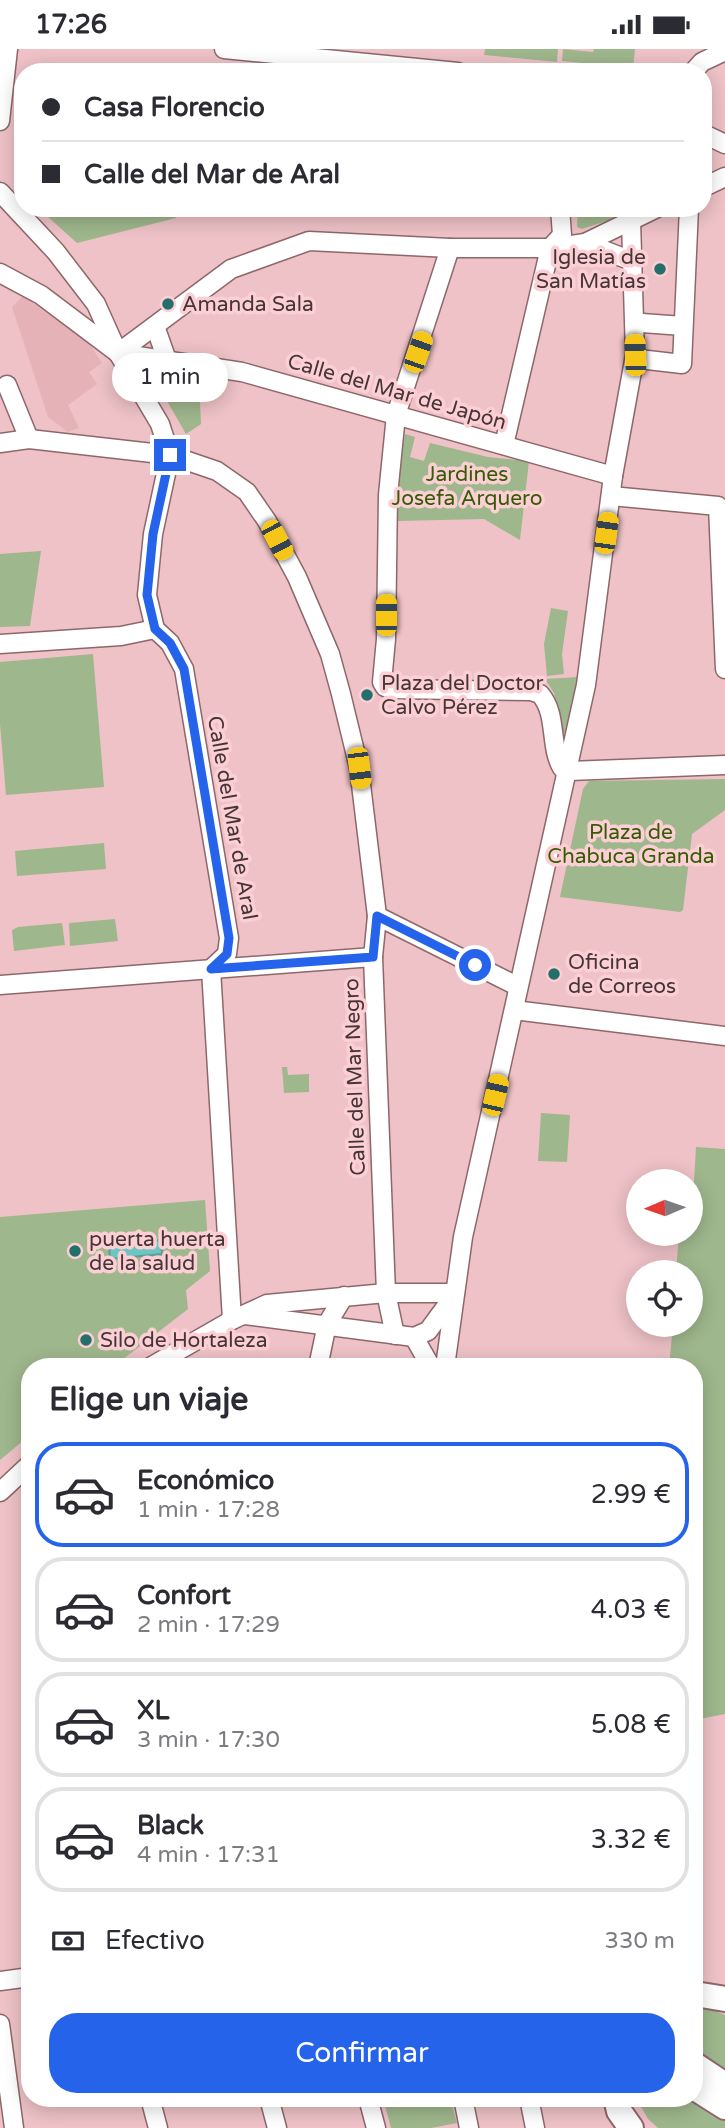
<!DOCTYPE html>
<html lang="es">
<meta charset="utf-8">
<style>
:root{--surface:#fff;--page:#f2f2f3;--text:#2b2b33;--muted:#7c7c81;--line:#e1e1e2;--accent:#2563eb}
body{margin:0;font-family:"Varela Round",sans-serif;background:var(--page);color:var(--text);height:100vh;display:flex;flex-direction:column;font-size:26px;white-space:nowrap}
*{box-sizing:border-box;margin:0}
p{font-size:23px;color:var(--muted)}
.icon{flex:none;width:38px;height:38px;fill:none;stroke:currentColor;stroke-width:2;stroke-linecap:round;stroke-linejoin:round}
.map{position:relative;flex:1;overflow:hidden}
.sheet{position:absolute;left:21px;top:1309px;width:682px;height:749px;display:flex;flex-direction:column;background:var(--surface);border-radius:28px;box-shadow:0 4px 18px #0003}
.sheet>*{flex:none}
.guide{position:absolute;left:14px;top:14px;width:698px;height:154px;border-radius:28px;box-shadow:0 4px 18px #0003;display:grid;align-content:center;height:154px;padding:0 28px;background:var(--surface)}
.needle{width:46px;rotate:268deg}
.controls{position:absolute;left:626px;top:1120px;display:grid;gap:14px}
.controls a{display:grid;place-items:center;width:77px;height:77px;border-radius:50%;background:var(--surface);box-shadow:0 4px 18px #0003;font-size:35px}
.end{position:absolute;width:32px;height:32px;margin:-16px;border:9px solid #2563eb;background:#fff;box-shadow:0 0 0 4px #fff}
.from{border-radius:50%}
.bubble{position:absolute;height:49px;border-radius:24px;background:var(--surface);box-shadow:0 4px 18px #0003;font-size:23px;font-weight:600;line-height:49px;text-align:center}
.car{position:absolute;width:21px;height:42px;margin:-21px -10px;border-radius:9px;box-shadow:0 0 5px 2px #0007;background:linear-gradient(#f5c518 24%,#345 0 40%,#f5c518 0 76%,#345 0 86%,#f5c518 0)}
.guide b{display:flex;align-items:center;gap:24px;height:66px;font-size:26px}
.guide b+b{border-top:2px solid var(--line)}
.guide i{width:18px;height:18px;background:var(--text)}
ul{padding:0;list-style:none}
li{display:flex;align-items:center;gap:21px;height:105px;margin:0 14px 10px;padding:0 14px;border:4px solid var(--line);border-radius:28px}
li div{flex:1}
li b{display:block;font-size:26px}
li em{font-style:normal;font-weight:600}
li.active{border-color:var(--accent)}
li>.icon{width:63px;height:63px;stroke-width:1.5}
h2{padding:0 28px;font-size:32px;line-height:84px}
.pay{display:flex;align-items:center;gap:18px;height:77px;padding:0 28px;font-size:26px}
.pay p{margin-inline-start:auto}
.primary-button{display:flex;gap:14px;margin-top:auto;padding:14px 28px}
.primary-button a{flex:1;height:80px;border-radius:28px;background:var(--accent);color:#fff;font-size:28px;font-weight:600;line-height:80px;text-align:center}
.status{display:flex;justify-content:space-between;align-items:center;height:49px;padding:0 35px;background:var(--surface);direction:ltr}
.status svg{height:19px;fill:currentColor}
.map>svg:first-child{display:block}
.built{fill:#e5b2b7}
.green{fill:#9fb78d}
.water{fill:#6dc5c1;stroke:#619a98;stroke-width:2}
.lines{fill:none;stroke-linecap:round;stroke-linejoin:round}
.street-casing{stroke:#8e676b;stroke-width:21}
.secondary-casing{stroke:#8e676b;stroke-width:28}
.street{stroke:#fff;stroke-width:18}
.secondary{stroke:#fff;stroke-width:24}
.route{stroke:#2563eb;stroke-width:9}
.poi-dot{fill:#246f6c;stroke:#fbcfd3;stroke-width:2.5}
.labels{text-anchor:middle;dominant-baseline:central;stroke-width:7;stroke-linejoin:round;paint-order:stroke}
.poi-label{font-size:21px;fill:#463537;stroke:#fbcfd3;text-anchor:start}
.street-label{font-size:21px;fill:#463537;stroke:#fbcfd3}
.park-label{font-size:21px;fill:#365b05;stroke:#fbcfd3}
</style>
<div class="status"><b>17:26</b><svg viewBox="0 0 49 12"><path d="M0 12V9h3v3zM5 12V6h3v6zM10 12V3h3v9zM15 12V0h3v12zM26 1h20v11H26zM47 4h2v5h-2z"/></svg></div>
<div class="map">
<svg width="725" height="2079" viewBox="0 0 725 2079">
<rect width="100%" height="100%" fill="#eec2c6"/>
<polygon class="built" points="23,247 89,294 102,314 89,323 97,335 68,356 79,379 68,383 48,368 12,258"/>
<g class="green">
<polygon points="485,0 558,0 557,13 484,6"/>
<polygon points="563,0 593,3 594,0 635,0 633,19 562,12"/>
<polygon points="38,159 165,160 177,159 176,169 77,194"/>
<polygon points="578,159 614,159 613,170 582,180 577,178"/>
<polygon points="151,324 199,331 201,375 186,385"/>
<polygon points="405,385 415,388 410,408 424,412 430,394 488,408 529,412 520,491 484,470 398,472 398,425"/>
<polygon points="41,502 30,577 0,578 0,505"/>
<polygon points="551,559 568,562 562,605 564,625 547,627 544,595"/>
<polygon points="93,605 104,738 6,746 0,675 0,613"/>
<polygon points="578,628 565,684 562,684 554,644 545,630"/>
<polygon points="725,730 725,761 692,785 683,861 680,863 560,848 583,740 589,732"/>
<polygon points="104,794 106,820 17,827 15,802"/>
<polygon points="115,870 118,892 70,897 69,874"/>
<polygon points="62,874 65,896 14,902 12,881 18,878"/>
<polygon points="282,1018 287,1018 288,1026 309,1025 309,1043 284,1044"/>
<polygon points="541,1064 570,1066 567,1113 538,1112"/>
<polygon points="696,1098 725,1100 725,1665 695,1671 695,1318 669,1318 673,1276 691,1276 691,1223 676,1223 679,1185 691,1185"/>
<polygon points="205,1151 210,1222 186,1241 188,1260 113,1318 30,1318 30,1386 0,1411 0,1168"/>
<polygon points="695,1960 713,1961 725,1966 725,2022 695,2003"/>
<polygon points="383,2049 450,2049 457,2074 431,2079 391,2079"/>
<polygon points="636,2049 695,2049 725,2067 725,2079 658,2079 648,2070"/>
</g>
<polygon class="water" points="161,1191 162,1205 110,1210 109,1195"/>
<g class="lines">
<g class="street-casing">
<g id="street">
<polyline points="224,0 458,23"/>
<polyline points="693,23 702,13 725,2"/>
<polyline points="0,72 8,0"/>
<polyline points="704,85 725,95"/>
<polyline points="704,138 725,128"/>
<polyline points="0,143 56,203 96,255 118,304 160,375 170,406 217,422 247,443 267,472 297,528 330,605 341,645 359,719 377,867 373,908 386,1244 395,1286"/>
<polyline points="585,194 657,159"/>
<path d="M450 199 396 366 388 446 386 590 382 633 385 638 390 640 531 642 540 645C558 665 549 697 562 719L569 722"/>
<polyline points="0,224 41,246 118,304 242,323 613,427"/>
<polyline points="642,274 683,277"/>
<polyline points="155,277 167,311"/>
<polyline points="118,304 231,220 309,192 450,199 550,199 585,194 632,212"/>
<polyline points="639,310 682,315 689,159"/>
<polyline points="7,336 29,390"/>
<polyline points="0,394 29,390 170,406 153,485 147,546 155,580 170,594 184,620 229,889 227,905 211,920 232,1271"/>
<polyline points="504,396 550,199 562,186 560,159"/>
<polyline points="611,447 718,457 725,620"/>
<polyline points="0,595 121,587 155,580"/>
<polyline points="569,722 725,716"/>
<polyline points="377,867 517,937"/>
<polyline points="0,936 373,908"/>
<polyline points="514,961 725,987"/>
<polyline points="245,1266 414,1288 428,1282 453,1248"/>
<polyline points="414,1288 431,1318"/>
<polyline points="150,1318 232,1271 267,1255 386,1244 455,1244"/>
<polyline points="318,1318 327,1275 344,1247"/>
<polyline points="445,1318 463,1188 586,636 613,427 635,306 631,171"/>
<polyline points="0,1443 30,1415"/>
<polyline points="0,1932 30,1928"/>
<polyline points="0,1975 14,2079"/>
<polyline points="150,2049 158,2079"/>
<polyline points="269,2049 277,2079"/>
<polyline points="368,2049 376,2079"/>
<polyline points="463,2049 469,2079"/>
<polyline points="529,2049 535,2079"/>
</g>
</g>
<g class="secondary-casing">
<g id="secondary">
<polyline points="695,1945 725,1950"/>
<polyline points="695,2016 725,2036"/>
<polyline points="695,2039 725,2058"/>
<polyline points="616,2049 619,2062 631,2079"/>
</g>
</g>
<use href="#street" class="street"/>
<use href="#secondary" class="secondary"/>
</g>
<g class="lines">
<polyline class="route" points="170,406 153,485 147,546 155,580 170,594 184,620 229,889 227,905 211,920 373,908 377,867 475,916"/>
</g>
<g class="poi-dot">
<circle cx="660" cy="220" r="7"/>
<circle cx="168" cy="255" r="7"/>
<circle cx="367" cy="646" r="7"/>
<circle cx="554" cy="925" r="7"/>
<circle cx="75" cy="1202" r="7"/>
<circle cx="86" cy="1291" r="7"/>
</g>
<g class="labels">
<g class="poi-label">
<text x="646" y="208" text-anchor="end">Iglesia de<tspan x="646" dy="24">San Matías</tspan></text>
<text x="182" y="255">Amanda Sala</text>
<text x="381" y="634">Plaza del Doctor<tspan x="381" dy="24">Calvo Pérez</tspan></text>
<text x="568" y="913">Oficina<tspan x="568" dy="24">de Correos</tspan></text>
<text x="89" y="1190">puerta huerta<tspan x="89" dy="24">de la salud</tspan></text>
<text x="100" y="1291">Silo de Hortaleza</text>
</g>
<g class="street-label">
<text transform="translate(397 343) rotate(16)">Calle del Mar de Japón</text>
<text transform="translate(232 769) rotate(80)">Calle del Mar de Aral</text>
<text transform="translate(355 1028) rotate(-92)">Calle del Mar Negro</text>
</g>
<g class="park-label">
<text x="467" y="425">Jardines<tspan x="467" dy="24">Josefa Arquero</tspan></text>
<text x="631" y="783">Plaza de<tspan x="631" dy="24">Chabuca Granda</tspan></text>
</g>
</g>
</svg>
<div class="controls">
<a><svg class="needle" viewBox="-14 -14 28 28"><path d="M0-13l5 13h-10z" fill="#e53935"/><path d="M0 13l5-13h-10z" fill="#7c7c81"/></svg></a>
<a><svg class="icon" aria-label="locate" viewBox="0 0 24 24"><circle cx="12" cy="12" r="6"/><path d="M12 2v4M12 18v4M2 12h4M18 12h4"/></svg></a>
</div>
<i class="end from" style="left:475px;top:916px"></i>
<i class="end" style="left:170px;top:406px"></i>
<div class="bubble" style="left:112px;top:304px;width:116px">1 min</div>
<i class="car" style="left:418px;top:303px;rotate:19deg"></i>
<i class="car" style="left:635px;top:306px;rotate:358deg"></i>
<i class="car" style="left:606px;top:484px;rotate:8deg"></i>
<i class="car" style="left:277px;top:491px;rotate:152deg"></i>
<i class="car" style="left:386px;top:566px;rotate:0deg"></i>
<i class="car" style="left:359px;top:719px;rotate:173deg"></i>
<i class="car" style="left:495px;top:1046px;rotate:13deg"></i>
<div class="guide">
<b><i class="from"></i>Casa Florencio</b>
<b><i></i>Calle del Mar de Aral</b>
</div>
<section class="sheet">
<h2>Elige un viaje</h2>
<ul>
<li class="active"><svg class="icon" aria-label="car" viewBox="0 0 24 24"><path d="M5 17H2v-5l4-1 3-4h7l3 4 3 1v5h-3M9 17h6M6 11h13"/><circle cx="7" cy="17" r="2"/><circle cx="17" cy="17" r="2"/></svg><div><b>Económico</b><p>1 min · 17:28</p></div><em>2.99 €</em></li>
<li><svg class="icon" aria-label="car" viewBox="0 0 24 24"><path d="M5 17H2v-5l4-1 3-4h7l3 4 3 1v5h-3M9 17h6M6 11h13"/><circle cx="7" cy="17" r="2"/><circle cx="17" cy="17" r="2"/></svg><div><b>Confort</b><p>2 min · 17:29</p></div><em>4.03 €</em></li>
<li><svg class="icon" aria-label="car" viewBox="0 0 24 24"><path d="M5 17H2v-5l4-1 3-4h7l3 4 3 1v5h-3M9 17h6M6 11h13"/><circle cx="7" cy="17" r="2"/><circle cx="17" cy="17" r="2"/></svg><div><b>XL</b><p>3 min · 17:30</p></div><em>5.08 €</em></li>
<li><svg class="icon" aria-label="car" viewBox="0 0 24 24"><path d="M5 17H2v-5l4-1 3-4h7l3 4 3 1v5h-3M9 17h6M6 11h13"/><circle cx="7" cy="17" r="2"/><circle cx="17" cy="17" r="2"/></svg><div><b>Black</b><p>4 min · 17:31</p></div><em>3.32 €</em></li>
</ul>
<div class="pay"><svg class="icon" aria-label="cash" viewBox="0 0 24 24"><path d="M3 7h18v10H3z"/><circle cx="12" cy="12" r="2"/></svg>Efectivo<p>330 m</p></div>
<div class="primary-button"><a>Confirmar</a></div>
</section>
</div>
